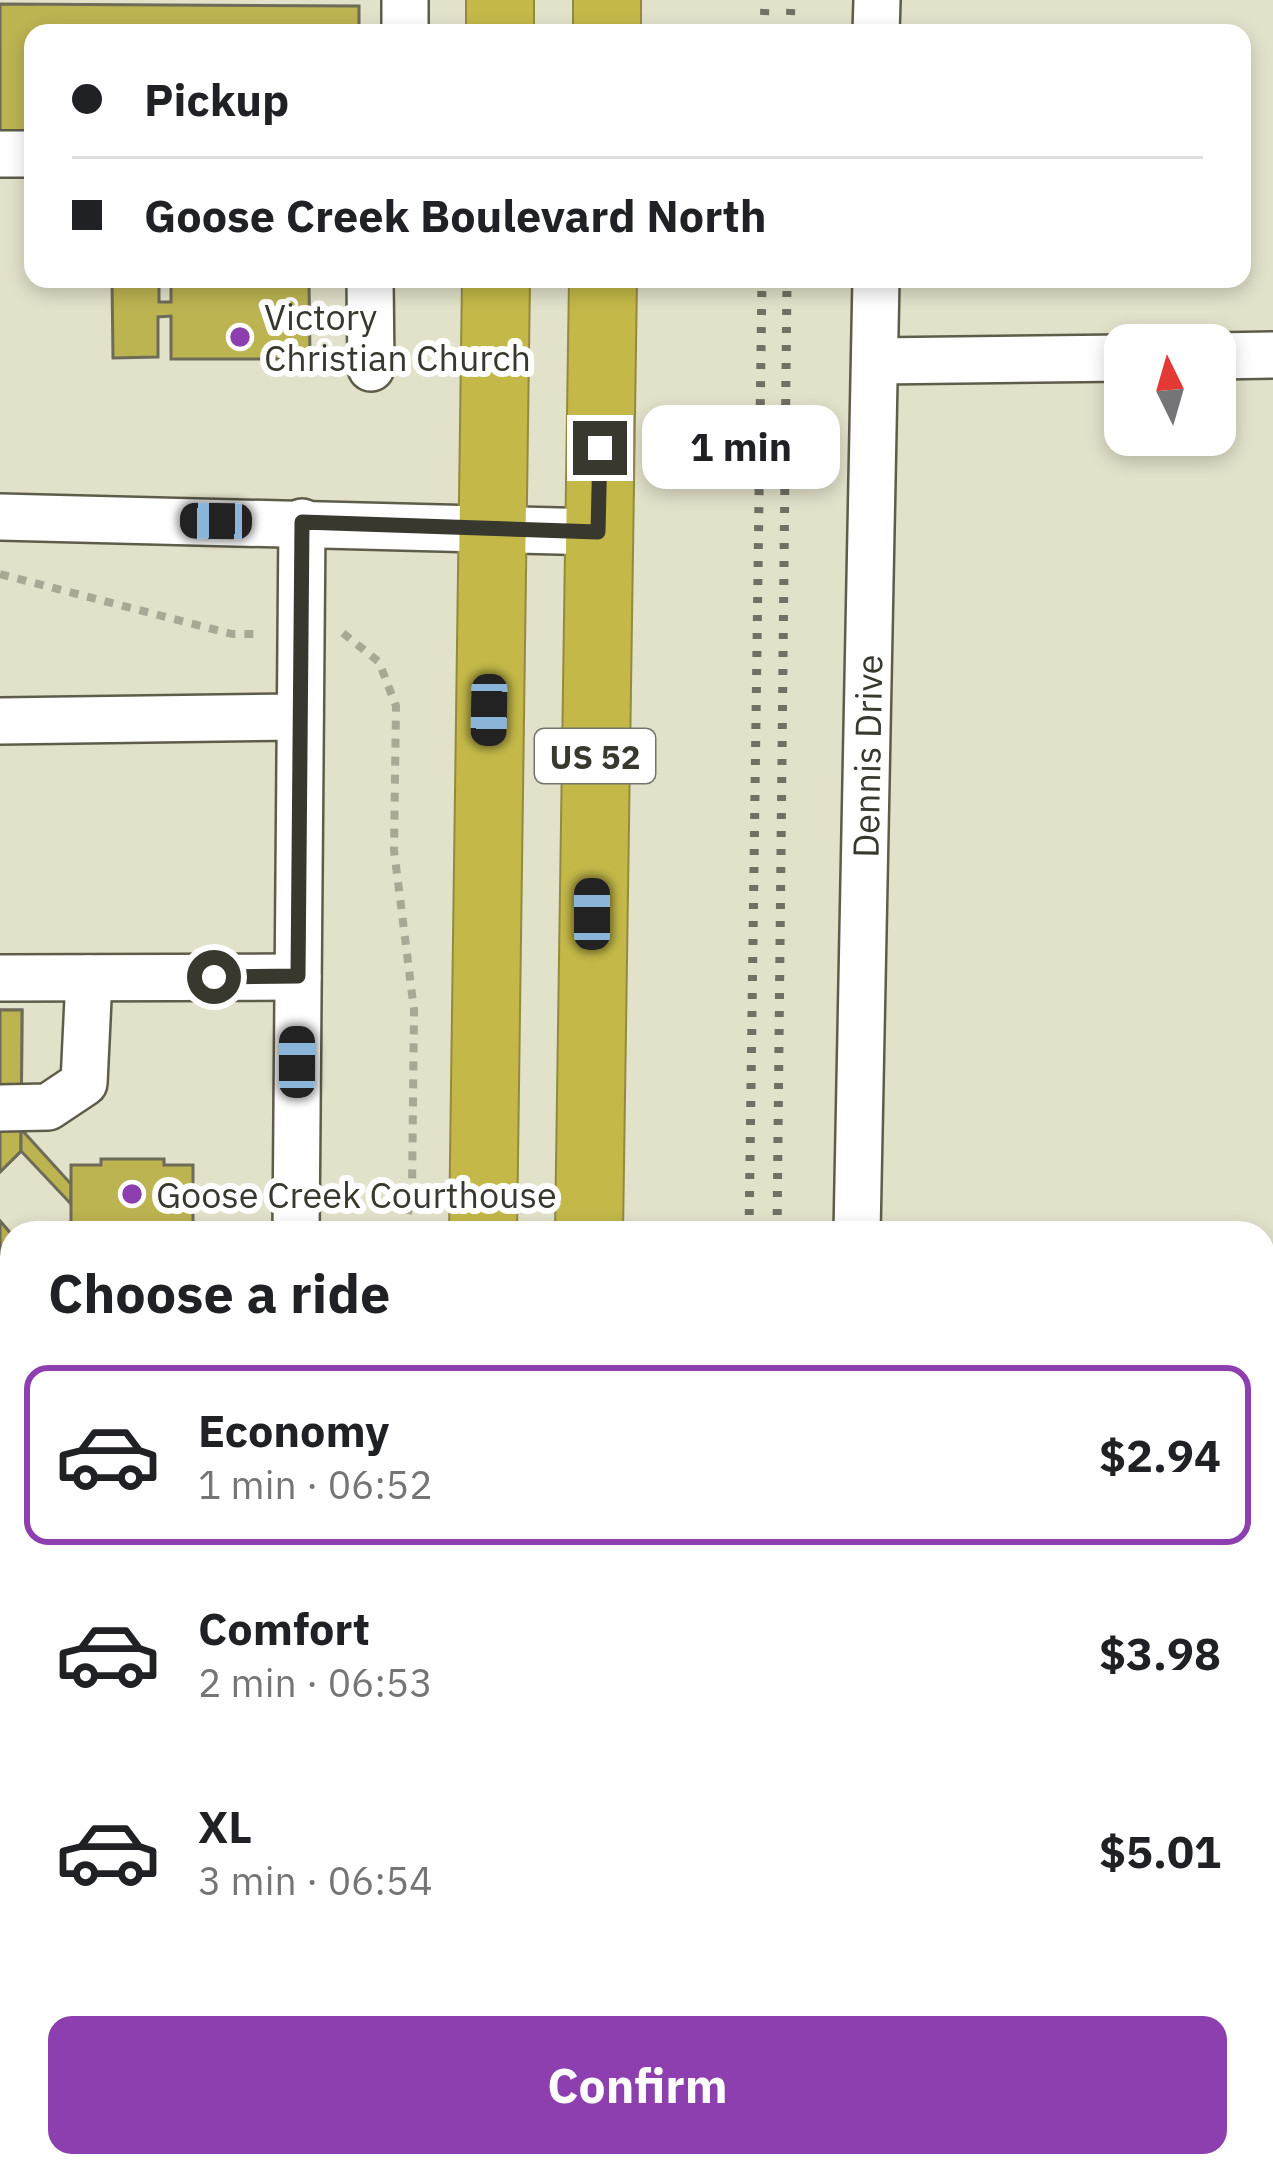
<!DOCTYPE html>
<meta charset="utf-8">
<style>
:root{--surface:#fff;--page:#f6f6f6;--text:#202124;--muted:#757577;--line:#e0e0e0;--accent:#8d3fb0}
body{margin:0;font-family:"IBM Plex Sans",sans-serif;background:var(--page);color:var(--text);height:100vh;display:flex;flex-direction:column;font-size:45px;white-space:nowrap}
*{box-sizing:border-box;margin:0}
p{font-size:39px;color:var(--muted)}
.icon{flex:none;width:66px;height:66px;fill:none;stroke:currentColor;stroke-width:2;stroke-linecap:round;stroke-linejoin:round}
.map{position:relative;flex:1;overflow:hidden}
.sheet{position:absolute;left:0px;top:1221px;width:1275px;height:957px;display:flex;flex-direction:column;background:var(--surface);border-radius:36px 36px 0 0;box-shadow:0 6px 18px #0003}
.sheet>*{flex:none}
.hud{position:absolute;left:24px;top:24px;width:1227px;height:264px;border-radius:24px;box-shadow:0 6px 18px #0003;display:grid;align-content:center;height:264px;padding:0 48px;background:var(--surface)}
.needle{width:78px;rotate:355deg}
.buttons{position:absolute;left:1104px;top:324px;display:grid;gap:24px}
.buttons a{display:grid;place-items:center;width:132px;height:132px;border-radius:24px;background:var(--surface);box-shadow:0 6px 18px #0003;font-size:60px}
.end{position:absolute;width:54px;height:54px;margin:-27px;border:15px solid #38382f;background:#fff;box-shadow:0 0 0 6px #fff}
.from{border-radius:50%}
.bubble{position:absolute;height:84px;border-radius:24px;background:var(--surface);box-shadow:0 6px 18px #0003;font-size:39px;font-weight:700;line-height:84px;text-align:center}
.car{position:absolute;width:36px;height:72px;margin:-36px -18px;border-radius:15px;box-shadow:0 0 9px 3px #0007;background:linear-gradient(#222 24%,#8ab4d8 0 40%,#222 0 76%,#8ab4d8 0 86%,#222 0)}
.hud b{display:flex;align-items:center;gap:42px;height:114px;font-size:45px}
.hud b+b{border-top:3px solid var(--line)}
.hud i{width:30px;height:30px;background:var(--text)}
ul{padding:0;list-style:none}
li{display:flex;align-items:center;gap:36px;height:180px;margin:0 24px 18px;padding:0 24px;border:6px solid transparent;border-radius:24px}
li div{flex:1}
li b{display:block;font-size:45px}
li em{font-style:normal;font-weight:700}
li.on{border-color:var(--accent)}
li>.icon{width:108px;height:108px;stroke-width:1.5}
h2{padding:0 48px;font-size:54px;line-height:144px}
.primary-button{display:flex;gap:24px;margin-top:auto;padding:24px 48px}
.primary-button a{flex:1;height:138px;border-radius:24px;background:var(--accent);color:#fff;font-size:48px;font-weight:700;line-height:138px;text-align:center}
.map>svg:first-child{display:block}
.building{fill:#bcb351;stroke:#6e6c58;stroke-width:3}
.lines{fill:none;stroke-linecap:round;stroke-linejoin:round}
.minor-casing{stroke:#5e5d4a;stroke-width:50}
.highway-casing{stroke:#928b3f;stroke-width:70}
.path{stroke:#a8a895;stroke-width:8;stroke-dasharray:9 9;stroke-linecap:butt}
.minor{stroke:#fff;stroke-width:45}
.highway{stroke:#c3b848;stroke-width:66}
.rail{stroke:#717163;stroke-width:9;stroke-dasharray:6 12;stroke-linecap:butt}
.route{stroke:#38382f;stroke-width:15}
.poi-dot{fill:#8d3fb0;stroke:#fff;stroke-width:4.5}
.labels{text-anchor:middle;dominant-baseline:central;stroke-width:12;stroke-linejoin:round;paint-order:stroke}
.shield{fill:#fff;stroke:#74746d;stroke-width:3}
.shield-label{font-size:33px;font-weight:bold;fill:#38382f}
.poi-label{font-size:36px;fill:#38382f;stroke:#fff;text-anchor:start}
.street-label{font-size:36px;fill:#38382f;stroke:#fff}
</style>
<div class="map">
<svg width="1273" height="2177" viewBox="0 0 1273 2177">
<rect width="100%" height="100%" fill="#e2e1ca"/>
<g class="building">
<polygon points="0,4 359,6 359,33 33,33 33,132 0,132"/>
<polygon points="112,279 159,279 159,302 171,302 171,279 309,279 310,359 171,359 171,316 158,317 158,357 113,358"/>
<polygon points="0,1010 22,1010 21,1151 0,1172"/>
<polygon points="0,1010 22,1010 21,1151 0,1172"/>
<polygon points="21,1129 71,1184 71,1204 21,1151"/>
<polygon points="101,1159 164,1159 164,1165 193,1165 193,1233 71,1233 71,1165 101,1165"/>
<polygon points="0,1221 12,1235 12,1283 0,1295"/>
<polygon points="0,1221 12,1235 12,1283 0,1295"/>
<polygon points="0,1300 12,1313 12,1382 0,1393"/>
<polygon points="0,1300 12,1313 12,1382 0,1393"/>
</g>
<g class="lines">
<g class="minor-casing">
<g id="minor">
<polyline points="405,33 405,0"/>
<polyline points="876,33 877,0"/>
<polyline points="0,154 33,154"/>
<polyline points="370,279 371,368"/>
<polyline points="1215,356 1273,355"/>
<polyline points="876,361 1125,358"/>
<polyline points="0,517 599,532"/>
<polyline points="0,721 300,717"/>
<polyline points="0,978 298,977"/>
<polyline points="0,1108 48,1107 84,1083 89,978"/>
<polyline points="296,1233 302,522"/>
<path id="s1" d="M857 1233 876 279"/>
<polyline points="0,1768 12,1768"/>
<polyline points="0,1917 12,1917"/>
<polyline points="844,2177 844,2166"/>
</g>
</g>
<g class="highway-casing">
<g id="highway">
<polyline points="500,33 500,0"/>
<polyline points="607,33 607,0"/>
<polyline points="483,1233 496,279"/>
<polyline points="589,1233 603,279"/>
<polyline points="475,2177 475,2166"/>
<polyline points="580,2177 580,2166"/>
</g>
</g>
<g class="path">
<polyline points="0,574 232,634 262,634"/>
<polyline points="343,633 379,662 396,706 394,850 414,1010 412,1193 404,1233"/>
<polyline points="0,1402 12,1415"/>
<polyline points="0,1547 12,1547"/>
<polyline points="0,2070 12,2071"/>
<polyline points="364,2166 366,2177"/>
</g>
<use href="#minor" class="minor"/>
<use href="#highway" class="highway"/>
<g class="rail">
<polyline points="764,33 765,0"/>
<polyline points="790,33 791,0"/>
<polyline points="749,1233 762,279"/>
<polyline points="777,1233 787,279"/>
<polyline points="737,2177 737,2166"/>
<polyline points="764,2177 765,2166"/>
</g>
</g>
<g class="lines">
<polyline class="route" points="214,977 298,976 302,522 598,532 600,448"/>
</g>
<g class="poi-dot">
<circle cx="240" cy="337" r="12"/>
<circle cx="132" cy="1194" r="12"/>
</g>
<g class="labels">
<rect class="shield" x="535" y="729" width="120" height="54" rx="9"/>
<g class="shield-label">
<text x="595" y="756">US 52</text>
</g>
<g class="poi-label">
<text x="264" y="316">Victory<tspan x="264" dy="41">Christian Church</tspan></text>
<text x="156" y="1194">Goose Creek Courthouse</text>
</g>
<g class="street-label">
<text stroke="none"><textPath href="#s1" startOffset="477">Dennis Drive</textPath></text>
</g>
</g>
</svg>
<div class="buttons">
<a><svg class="needle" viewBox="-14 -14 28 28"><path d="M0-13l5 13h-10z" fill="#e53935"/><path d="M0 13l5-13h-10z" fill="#757577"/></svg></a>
</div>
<i class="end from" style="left:214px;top:977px"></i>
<i class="end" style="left:600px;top:448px"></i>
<div class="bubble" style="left:642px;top:405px;width:198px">1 min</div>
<i class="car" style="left:216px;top:521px;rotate:271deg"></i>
<i class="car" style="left:489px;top:710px;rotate:181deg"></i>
<i class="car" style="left:592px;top:914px;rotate:0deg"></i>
<i class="car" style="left:297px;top:1062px;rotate:0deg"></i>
<div class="hud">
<b><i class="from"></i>Pickup</b>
<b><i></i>Goose Creek Boulevard North</b>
</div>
<section class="sheet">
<h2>Choose a ride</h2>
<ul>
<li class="on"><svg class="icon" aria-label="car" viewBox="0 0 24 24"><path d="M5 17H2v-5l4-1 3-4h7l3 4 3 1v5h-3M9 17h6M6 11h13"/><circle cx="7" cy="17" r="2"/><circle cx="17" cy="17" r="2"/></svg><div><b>Economy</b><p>1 min · 06:52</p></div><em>$2.94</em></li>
<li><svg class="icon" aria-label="car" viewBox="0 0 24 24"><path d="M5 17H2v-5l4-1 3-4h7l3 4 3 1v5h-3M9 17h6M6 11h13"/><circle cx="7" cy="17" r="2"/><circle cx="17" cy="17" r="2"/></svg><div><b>Comfort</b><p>2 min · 06:53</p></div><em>$3.98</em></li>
<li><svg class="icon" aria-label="car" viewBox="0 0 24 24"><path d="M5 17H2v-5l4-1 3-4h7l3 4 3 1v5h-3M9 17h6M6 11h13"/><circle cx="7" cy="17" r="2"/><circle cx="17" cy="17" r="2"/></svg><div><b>XL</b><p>3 min · 06:54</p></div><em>$5.01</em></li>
</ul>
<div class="primary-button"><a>Confirm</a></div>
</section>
</div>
